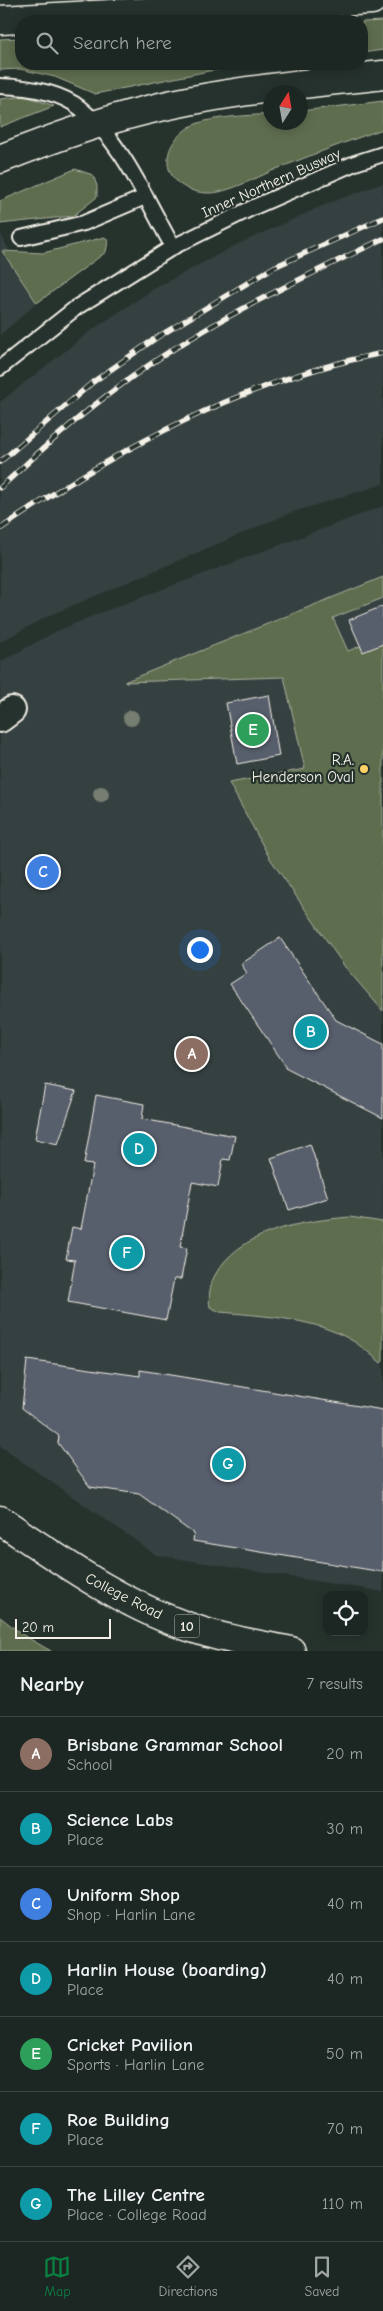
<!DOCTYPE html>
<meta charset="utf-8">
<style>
body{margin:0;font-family:"Comic Neue",sans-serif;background:#29322f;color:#f1f3f6}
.controls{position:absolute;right:15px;bottom:15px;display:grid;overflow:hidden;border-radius:10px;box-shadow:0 2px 12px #0003}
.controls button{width:45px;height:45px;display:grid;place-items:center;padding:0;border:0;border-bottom:1px solid #3a4340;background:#1c2622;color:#f1f3f6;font:25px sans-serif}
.compass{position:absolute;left:263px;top:85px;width:45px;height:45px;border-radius:50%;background:#1c2622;box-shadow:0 2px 12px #0003;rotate:11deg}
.scale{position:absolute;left:15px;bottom:12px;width:96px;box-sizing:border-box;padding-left:5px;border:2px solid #f4f1e8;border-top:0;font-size:14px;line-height:18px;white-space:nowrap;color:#f4f1e8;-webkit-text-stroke:4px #26332d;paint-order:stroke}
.you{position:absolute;left:199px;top:949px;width:18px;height:18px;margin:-12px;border:4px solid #fff;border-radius:50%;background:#1a73e8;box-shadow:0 0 0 8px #1a73e833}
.badge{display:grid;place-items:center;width:32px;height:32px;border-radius:50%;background:#0b8043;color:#fff;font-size:16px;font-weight:700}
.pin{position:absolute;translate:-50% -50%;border:2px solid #fff;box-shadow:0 1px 5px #0006}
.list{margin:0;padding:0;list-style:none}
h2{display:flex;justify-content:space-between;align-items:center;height:65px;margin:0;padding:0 20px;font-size:21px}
h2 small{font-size:16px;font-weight:400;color:#a0a5a5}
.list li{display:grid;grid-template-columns:32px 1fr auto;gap:15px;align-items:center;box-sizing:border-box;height:75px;padding:0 20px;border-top:1px solid #3a4340}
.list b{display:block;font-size:19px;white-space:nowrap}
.list p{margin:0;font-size:16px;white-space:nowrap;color:#a0a5a5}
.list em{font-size:16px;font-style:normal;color:#a0a5a5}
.icon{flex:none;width:28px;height:28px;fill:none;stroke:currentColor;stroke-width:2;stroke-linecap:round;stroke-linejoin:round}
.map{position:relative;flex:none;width:383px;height:1651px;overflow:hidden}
.search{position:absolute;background:#1c2622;box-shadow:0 2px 12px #0003;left:15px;right:15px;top:15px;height:55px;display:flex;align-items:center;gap:12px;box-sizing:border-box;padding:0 18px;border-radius:20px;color:#a0a5a5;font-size:19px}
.sheet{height:590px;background:#1c2622}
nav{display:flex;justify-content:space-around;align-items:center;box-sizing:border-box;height:70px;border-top:1px solid #3a4340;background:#1c2622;font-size:14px;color:#a0a5a5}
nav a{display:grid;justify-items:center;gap:2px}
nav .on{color:#0b8043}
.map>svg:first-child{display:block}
.built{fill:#354040}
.green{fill:#5f6d4f;stroke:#aaaf9c}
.building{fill:#585f6c;stroke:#f4f1e8}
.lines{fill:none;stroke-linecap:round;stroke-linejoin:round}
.service-casing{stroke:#f4f1e8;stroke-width:18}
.minor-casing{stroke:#f4f1e8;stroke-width:30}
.primary-casing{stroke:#f4f1e8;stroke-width:31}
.motorway-casing{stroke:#f4f1e8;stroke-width:31}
.service{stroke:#26332d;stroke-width:14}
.minor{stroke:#26332d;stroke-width:26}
.primary{stroke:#26332d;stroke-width:28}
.motorway{stroke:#26332d;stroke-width:28}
.rail-casing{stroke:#f4f1e8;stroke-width:5.5}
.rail{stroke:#26332d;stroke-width:4;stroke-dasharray:11;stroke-linecap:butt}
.tree{fill:#767e72}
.poi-dot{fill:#ffd166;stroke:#26332d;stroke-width:2}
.labels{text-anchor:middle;stroke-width:4.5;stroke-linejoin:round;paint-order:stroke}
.shield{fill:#26332d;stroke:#b6b8b0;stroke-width:1}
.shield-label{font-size:14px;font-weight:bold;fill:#f4f1e8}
.street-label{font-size:15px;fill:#f4f1e8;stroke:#26332d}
.poi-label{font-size:15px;fill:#f4f1e8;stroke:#26332d;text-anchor:end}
</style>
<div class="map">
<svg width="383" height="1651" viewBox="0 0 383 1651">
<rect width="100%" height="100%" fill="#26332d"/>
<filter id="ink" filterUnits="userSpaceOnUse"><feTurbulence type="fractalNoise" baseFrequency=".02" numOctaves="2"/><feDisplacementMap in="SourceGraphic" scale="10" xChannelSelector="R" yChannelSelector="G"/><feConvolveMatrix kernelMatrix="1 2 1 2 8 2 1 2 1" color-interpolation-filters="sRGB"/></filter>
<g filter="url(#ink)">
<g class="built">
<polygon points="383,183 383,484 290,513 48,616 0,642 0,402 92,330 152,290 236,245 329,203"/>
<polygon points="0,233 37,303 0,335"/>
<polygon points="383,506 383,1592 156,1555 0,1446 0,662 55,632 92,616"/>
</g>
<g class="green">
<polygon points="383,21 383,50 362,53 362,22"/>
<polygon points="21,38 21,64 267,64 209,71 95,94 55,77 20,69 0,70 0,39"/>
<polygon points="26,96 54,106 0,127 0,99"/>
<path d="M383,101V129C348,141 314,154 279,168C261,175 227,194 208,193C166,192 153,152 188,128C206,116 249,116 270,114V122H300L301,111Z"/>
<polygon points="75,169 93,175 97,186 97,197 73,216 0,224 0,201"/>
<polygon points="105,237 108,241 106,252 37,303 2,251 43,253"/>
<polygon points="383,577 383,598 333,618 348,651 383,637 383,1011 345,967 269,857 229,783 305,769 284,677 124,682"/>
<path d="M350,1217L383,1222V1361L381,1363C373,1356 365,1349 356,1343C318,1318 264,1316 220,1312L210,1307C208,1298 210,1285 214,1277C238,1230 303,1221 350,1217Z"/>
<polygon points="0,1617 23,1635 51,1651 0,1651"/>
</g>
<g class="building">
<polygon points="383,606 383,644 363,652 349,620"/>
<polygon points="269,695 279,756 237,764 226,703"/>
<polygon points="280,938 336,1020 383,1044 383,1118 285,1068 285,1065 230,984 247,973 241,964"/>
<polygon points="45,1085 76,1091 58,1144 35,1139"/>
<polygon points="96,1095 144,1104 142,1119 235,1136 230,1160 223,1159 218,1187 192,1182 180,1247 187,1248 181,1279 174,1279 166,1320 68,1302 75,1260 66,1259 72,1227 81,1229 93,1165 84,1164"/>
<polygon points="310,1144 328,1198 289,1210 271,1158"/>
<polygon points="27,1360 140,1376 140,1370 383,1410 383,1572 193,1541 194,1534 139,1494 90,1487 58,1443 59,1436 22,1408"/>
</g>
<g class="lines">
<defs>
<g id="service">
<path d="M0,86C25,87 59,91 80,108C123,142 146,200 173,247"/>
<polyline points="21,238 84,223 145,197"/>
<polyline points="0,368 77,307 173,247 254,207 355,163 383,154"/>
</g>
<polyline id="minor" points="0,719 12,710"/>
<path id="primary" d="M0,1520C63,1562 125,1607 198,1630C228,1640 260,1645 291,1651"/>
<g id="motorway">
<polyline points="0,20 372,0"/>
<path d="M0,159C48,140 97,122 147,110C224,91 304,84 383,75"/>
</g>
</defs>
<use href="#service" class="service-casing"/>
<use href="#minor" class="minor-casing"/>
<use href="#primary" class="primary-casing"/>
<use href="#motorway" class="motorway-casing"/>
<use href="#service" class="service"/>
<use href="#minor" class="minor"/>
<use href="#primary" class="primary"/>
<use href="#motorway" class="motorway"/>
<defs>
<g id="rail">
<polyline points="0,462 93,382 156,338 274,267 383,218"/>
<path d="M0,488C39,452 78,416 121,385C201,325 294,282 383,239"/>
<path d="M0,529C115,450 244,380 383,353"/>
</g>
</defs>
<use href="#rail" class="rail-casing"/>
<use href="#rail" class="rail"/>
</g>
<g class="tree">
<circle cx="131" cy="718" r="8"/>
<circle cx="101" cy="794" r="8"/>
</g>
</g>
<circle class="poi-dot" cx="364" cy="769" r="5"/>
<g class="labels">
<rect class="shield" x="174.5" y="1614.5" width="25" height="23" rx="4"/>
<g class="shield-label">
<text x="187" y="1631">10</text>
</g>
<g class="street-label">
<text transform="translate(271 183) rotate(-24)" y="5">Inner Northern Busway</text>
<text transform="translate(124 1596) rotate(27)" y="5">College Road</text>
</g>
<g class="poi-label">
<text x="354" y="765">R.A.<tspan x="354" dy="17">Henderson Oval</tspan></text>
</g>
</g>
</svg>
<div class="controls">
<button><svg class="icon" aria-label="locate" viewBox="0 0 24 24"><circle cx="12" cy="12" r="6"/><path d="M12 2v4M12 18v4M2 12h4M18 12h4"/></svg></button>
</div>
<svg class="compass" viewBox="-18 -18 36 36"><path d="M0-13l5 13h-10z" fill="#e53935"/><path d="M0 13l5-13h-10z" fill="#a0a5a5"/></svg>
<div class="scale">20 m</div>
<div class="you"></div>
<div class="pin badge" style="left:192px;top:1054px;background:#8d6e63">A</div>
<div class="pin badge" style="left:311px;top:1032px;background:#0f9aa8">B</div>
<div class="pin badge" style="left:43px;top:872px;background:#3f7fe0">C</div>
<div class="pin badge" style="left:139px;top:1149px;background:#0f9aa8">D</div>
<div class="pin badge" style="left:253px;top:730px;background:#2e9e5b">E</div>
<div class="pin badge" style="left:127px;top:1253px;background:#0f9aa8">F</div>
<div class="pin badge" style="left:228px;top:1464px;background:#0f9aa8">G</div>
<div class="search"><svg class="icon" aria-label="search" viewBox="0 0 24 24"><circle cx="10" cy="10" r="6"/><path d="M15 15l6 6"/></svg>Search here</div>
</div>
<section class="sheet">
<h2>Nearby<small>7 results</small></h2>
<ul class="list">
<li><span class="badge" style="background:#8d6e63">A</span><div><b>Brisbane Grammar School</b><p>School</p></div><em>20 m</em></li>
<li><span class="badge" style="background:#0f9aa8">B</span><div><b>Science Labs</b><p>Place</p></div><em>30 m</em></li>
<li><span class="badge" style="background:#3f7fe0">C</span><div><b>Uniform Shop</b><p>Shop · Harlin Lane</p></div><em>40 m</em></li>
<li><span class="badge" style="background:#0f9aa8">D</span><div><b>Harlin House (boarding)</b><p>Place</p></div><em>40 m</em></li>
<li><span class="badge" style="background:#2e9e5b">E</span><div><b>Cricket Pavilion</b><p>Sports · Harlin Lane</p></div><em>50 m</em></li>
<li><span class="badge" style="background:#0f9aa8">F</span><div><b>Roe Building</b><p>Place</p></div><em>70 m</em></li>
<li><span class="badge" style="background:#0f9aa8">G</span><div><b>The Lilley Centre</b><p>Place · College Road</p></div><em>110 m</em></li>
</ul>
</section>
<nav>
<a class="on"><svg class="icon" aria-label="map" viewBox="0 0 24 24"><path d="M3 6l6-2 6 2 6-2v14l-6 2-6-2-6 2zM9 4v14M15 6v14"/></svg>Map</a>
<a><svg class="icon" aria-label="directions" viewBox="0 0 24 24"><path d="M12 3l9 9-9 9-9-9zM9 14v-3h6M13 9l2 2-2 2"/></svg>Directions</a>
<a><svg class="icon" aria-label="saved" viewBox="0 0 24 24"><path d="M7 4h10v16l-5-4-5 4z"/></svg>Saved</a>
</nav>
